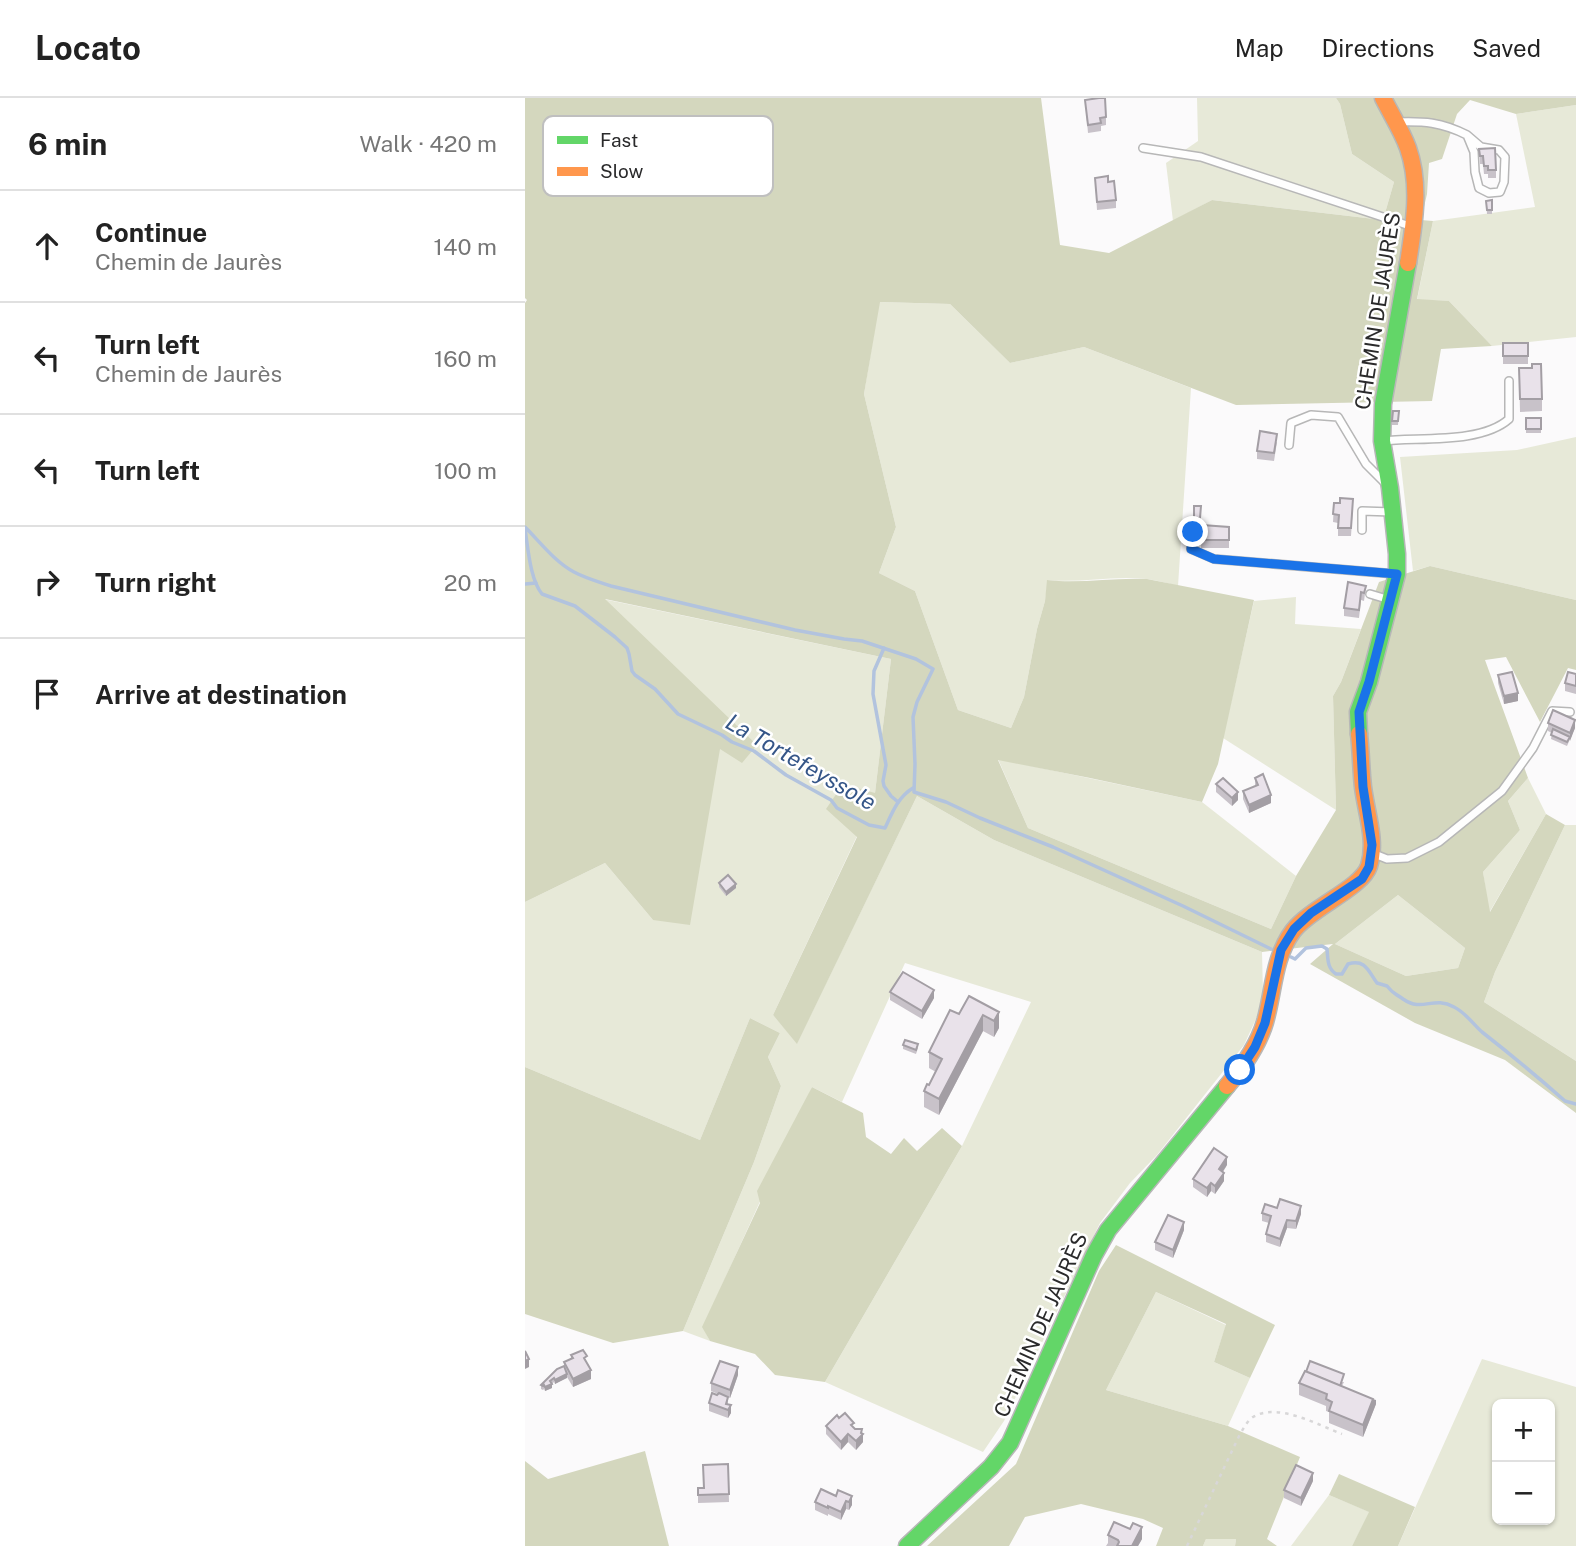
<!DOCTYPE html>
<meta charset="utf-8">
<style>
body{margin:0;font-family:"Public Sans",sans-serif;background:#f6f6f6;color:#222}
.controls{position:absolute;right:21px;bottom:21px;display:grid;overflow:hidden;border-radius:10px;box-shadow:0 2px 5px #0004}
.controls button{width:63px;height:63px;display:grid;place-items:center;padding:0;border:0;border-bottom:2px solid #e0e0e0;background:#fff;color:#222;font:35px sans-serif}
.stop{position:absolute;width:21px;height:21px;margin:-16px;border:5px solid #1a73e8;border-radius:50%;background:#fff}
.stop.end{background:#1a73e8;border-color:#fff;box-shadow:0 2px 7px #0008}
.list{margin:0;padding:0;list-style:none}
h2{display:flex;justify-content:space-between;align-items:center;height:91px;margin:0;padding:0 28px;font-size:30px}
h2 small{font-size:23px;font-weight:400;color:#767676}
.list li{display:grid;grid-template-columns:46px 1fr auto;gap:21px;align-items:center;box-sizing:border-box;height:112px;padding:0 28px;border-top:2px solid #e0e0e0}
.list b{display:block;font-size:26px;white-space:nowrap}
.list p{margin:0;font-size:23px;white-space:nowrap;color:#767676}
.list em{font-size:23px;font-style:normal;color:#767676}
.icon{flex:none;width:38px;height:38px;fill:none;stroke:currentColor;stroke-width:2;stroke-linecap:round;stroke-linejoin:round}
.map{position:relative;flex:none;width:1051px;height:1448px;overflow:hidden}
header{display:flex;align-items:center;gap:42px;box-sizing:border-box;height:98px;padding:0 35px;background:#fff;border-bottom:2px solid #e0e0e0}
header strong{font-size:33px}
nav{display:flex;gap:38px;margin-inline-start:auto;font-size:24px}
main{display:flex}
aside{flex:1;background:#fff}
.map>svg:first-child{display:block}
.green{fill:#e7e9d8;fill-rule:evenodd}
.forest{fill:#d4d7be;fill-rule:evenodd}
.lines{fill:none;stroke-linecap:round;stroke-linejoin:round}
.stream{stroke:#b2c3de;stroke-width:3.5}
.lane-casing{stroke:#b7b7b7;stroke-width:10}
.fast-casing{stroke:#b7b7b7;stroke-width:19}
.slow-casing{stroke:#b7b7b7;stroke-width:19}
.path{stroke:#d8d7d8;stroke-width:2.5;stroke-dasharray:3.5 5;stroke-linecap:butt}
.lane{stroke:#fefefe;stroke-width:7}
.fast{stroke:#63d668;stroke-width:16}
.slow{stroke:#ff974d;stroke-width:16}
.wall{fill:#c8c2c9}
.shaded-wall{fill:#a39ea4}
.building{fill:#e9e2ea;stroke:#a39ea4;stroke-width:2}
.route{stroke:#1a73e8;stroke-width:9}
.labels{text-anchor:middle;stroke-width:5;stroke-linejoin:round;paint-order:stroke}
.street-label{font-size:21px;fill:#2a2a2b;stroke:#fff}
.water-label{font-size:23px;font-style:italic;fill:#355688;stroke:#fff}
.key{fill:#fff;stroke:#bfbfbf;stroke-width:2}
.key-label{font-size:19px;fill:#2a2a2b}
</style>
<header>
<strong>Locato</strong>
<nav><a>Map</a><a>Directions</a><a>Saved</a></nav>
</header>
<main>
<aside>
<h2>6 min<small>Walk · 420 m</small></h2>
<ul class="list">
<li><svg class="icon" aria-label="ahead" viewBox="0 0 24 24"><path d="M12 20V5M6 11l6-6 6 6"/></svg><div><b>Continue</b><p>Chemin de Jaurès</p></div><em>140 m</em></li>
<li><svg class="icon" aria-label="left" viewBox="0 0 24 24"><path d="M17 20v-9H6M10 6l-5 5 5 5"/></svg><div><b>Turn left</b><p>Chemin de Jaurès</p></div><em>160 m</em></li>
<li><svg class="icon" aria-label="left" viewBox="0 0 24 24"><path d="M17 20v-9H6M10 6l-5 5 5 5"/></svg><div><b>Turn left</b></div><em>100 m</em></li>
<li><svg class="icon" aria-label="right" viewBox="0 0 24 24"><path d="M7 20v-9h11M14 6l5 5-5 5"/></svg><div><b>Turn right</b></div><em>20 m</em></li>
<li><svg class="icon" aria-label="arrive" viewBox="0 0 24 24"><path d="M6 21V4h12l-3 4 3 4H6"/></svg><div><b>Arrive at destination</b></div></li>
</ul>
</aside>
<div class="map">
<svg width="1051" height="1448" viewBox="0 0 1051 1448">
<rect width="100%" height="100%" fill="#fbfafb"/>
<g class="green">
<polygon points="672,0 811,0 815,6 827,56 869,84 858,122 687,102 648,123 641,65 673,43"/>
<polygon points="1051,7 1051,239 967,248 924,203 892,202 908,123 1010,109 991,16"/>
<path d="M354,204L425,206L485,265L559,249L666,290L653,488C638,484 623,480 608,480C579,479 551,485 523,482L520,503L512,531L499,599L486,630L433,612L390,493L354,475L371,429L339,296Z"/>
<polygon points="1051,339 1051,502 905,468 888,473 875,359 992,352"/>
<polygon points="771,499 770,526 836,531 816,584 808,598 811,712 698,640 729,503"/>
<polygon points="78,501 366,561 350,695 302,711 332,738 248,917 272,945 392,698 469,742 737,854 738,895 736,910 719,947 632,1057 605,1085 575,1125 479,1323 458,1354 300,1284 437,1048 506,904 380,865 317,1004 287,989 178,1229 185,1243 158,1233 229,1064 256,988 243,959 255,935 225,920 175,1042 0,969 0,804 80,765 128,822"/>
<polygon points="473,661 677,704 771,778 746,831 503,730"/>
<polygon points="1003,680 1021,716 964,815 958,774 995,732 983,703"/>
<polygon points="1040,727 1051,727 1051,963 959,904 970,874"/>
<polygon points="873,797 940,850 933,870 881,878 810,846"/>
<polygon points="631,1194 701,1227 689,1264 725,1280 703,1328 581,1292"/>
<path d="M957,1261L1051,1289V1448H873ZM972,1306H1025V1422H972Z"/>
<polygon points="804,1397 845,1414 827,1448 766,1448"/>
<polygon points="681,1441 711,1441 710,1448 678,1448"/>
</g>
<g class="forest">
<path d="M0,0H516L535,147L584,155L687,102L858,122L869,84L827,56L815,6L811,0H1051V7L991,16L945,2L932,16L917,61L904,65L902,96L896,122L908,123L892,201L924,203L967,248L916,251L907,303L711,307L559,249L485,265L425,206L355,204L339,296L371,429L354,475L390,493L433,612L486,630L499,599L512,531L520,503L522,482C556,486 589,479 622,481L729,502L693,666L677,704L565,680L473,662L503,730L746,831L771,778L811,712L808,598L816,584L854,484L905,468L1051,502V572L1043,570L1015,624L981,559L960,562L1003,680L983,703L995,732L958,774L965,814L1021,716L1040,727L970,874L959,904L1051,963V1015L980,962L890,925L785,866L808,846L737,854L469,742L392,698L272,946L248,917L332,739L301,711L318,686L350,695L366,561L80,501L232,647L217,665L195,651L165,827L128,822L80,765L0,804V205L2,202L0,200ZM873,797L940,850L933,870L881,878L810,846Z"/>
<polygon points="225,920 255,935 243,959 256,988 229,1064 158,1233 88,1245 0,1216 0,969 175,1042"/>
<polygon points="287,989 338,1015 341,1039 366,1056 379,1040 392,1053 417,1030 437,1048 300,1284 250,1277 230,1256 185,1243 177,1229 235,1105 232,1093"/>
<polygon points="591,1147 750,1227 725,1280 689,1264 701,1226 631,1194 581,1292 703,1328 775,1359 742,1441 752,1448 710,1448 711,1441 681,1441 678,1448 631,1448 638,1430 618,1421 556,1406 500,1419 484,1448 402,1448 491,1366 574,1173"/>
<polygon points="120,1353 144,1448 0,1448 0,1363 23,1381"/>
<polygon points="814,1376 890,1409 873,1448 827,1448 844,1414 804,1397"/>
</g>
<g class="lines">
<g class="stream">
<path d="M0,429C15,444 30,464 49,474C60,480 74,484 86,488L270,532L319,541L337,543L391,561L408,571L392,604L388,619L390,666L389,694L421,704L455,720L528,749L658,808L746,851"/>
<path d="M0,431C3,450 5,481 17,496L50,508L90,539L102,550L104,556L107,573L110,577L130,591L153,616L197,637L207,644L229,653L261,677L306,702L312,710L344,727L360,730C367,715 373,699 388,690"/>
<polyline points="0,486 11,485"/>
<polyline points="359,550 349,573 348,596 361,667 358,683 359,688 366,698 373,704"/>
<path d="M766,859L770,861L781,850L797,848L802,851C803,861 802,870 811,876H817L823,866C841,861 843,873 852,885L862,888C869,897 870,895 878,901C898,915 908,897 929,909C940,914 948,926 957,934C985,956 1013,979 1040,1003L1051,1006"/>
</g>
<defs>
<g id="lane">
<path d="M871,24C899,23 916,24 942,37L949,54L950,74L954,90L964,95L975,94L979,84L980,59L974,52L956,49L942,37"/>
<polyline points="618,50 676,59 888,129"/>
<path d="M858,343C894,339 956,346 984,321V283"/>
<polyline points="764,347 766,325 786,317 813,319 841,366 859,384"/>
<polyline points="837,432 837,413 867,414"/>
<polyline points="668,434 666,451 689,461 871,476"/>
<polyline points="845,496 865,502"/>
<polyline points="847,755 862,761 882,760 914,744 977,693 1008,650 1027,613 1045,614"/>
</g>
<g id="fast">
<polyline points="834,636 833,614 844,584 872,476 872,456 865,390 857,343 858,306 883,165"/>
<polyline points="382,1448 466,1369 485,1345 569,1157 583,1132 702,988"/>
</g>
<g id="slow">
<path d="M858,0C866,16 877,33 883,50C896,87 889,127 883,165"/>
<path d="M702,988C718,969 733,948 740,924C749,893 748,860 768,833C785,810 837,790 844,768C852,743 841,714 838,689C836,671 836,653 834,636"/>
</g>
</defs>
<use href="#lane" class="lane-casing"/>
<use href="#fast" class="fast-casing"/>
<use href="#slow" class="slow-casing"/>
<path class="path" d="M662,1448L715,1336C719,1330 722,1323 728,1319C753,1304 793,1327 817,1336"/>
<use href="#lane" class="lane"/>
<use href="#fast" class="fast"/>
<use href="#slow" class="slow"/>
</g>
<g class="wall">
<polygon points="560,2 581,19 581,27 576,28 576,33 563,35"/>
<polygon points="954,51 971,72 971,80 963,80 963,76 959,76 958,66 955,66"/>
<polygon points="570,80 583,84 591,102 591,110 572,112"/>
<polygon points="967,102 967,116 962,116 961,103"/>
<rect x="978" y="245" width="25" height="21"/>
<polygon points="994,270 1017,301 1017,313 995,314"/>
<polygon points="874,313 873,327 867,327 867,323"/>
<polygon points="1001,320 1016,331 1016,335 1001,335"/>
<polygon points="752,344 749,363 732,361 732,353"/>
<polygon points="809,405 828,409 826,438 813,438 813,425 808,424"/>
<polygon points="676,408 675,424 669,424 669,420"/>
<polygon points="677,427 704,429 704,450 676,450"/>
<polygon points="841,488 839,503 836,502 834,520 819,518 819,510"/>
<polygon points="1051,576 1051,596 1040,593 1040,585"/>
<polygon points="973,577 993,603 979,606 973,585"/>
<polygon points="1023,625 1050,630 1042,648 1026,641 1027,635 1023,633"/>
<polygon points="730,680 746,705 724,715 718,701 718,693 730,688"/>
<polygon points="691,686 713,702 707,708 691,694"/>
<polygon points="194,785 211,790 201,798 194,789"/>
<polygon points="365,894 409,900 397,921 365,902"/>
<polygon points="474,914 474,930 469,939 458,933 414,1017 399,1009 399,993 404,987 411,974 404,970 404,954 434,916"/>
<polygon points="378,947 393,950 391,956 378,951"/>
<polygon points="702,1067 698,1074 699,1083 690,1096 686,1093 682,1099 668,1089 668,1081"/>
<polygon points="737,1115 776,1116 771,1131 762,1130 755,1149 741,1144 741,1136 744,1125 737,1123"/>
<polygon points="659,1132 648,1160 630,1152 630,1144"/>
<polygon points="46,1257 62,1265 66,1281 48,1289 42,1279 30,1286 29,1284 27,1286 27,1290 20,1293 19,1291 18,1292 16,1291 16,1287 39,1268 39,1264 46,1261"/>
<polygon points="213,1277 205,1300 203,1299 203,1306 206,1315 203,1320 184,1313 184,1305 193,1296 186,1293 186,1285"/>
<polygon points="819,1284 817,1288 851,1306 838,1339 804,1325 804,1314 801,1313 801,1308 774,1297 774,1285"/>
<polygon points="314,1320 336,1335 338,1344 331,1352 323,1344 316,1352 301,1336 301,1328"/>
<polygon points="203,1366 204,1404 173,1405 173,1390 179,1390"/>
<polygon points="788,1383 776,1408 759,1400 759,1392"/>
<polygon points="313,1392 327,1407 324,1412 321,1411 316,1422 303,1416 303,1418 290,1412 290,1404 311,1398"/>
<polygon points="583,1437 617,1441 613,1448 581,1448 583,1445"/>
</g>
<g class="shaded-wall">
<polygon points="993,595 993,603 979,606 979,598"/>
<polygon points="1050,622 1050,630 1045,643 1045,635"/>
<polygon points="713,694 713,702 707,708 707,700"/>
<polygon points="746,697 746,705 724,715 724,707"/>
<polygon points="211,786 211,790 201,798 201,794"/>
<polygon points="409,892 409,900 397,921 397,913"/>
<polygon points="474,914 474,930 469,939 469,923"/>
<polygon points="458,917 458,933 414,1017 414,1001"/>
<polygon points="702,1059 702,1067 694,1079 694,1071"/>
<polygon points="699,1075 699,1083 690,1096 690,1088"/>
<polygon points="686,1085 686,1093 682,1099 682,1090"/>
<polygon points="776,1108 776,1116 771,1131 771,1123"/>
<polygon points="762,1122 762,1130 755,1149 755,1141"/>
<polygon points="659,1124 659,1132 648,1160 648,1152"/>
<polygon points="4,1261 4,1269 0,1271 0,1263"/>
<polygon points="213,1269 213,1277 205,1300 205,1292"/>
<polygon points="66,1272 66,1281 48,1289 48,1281"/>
<polygon points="42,1276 42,1280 30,1286 30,1282"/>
<polygon points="27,1286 27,1290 20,1293 20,1289"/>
<polygon points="848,1301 851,1302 851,1306 838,1339 838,1327"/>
<polygon points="206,1307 206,1315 203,1320 203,1312"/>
<polygon points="323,1336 323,1344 316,1352 316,1344"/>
<polygon points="338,1336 338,1344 331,1352 331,1343"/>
<polygon points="788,1375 788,1383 776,1408 776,1400"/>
<polygon points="327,1398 327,1407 324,1412 324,1404"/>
<polygon points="321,1403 321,1411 316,1422 316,1414"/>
<polygon points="617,1429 617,1441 613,1448 607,1448"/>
</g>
<g class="building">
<polygon points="574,0 580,0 581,19 575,20 576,25 563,27 560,2"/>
<polygon points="970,50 971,72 963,72 963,68 959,68 958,58 955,58 954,51"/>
<polygon points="583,78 583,84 589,83 591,102 572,104 570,80"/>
<polygon points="967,102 967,112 962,112 961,103"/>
<rect x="978" y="245" width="25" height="13"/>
<polygon points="1007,266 1016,266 1017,301 995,301 994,270 1007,270"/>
<polygon points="868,313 874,313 873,323 867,323"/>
<rect x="1001" y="320" width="15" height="11"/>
<polygon points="735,333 752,336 749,355 732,353"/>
<polygon points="815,400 828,401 826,430 813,430 814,417 808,416 809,405 815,405"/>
<polygon points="669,408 676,408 675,420 669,420"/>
<polygon points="677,427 704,429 704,442 676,442"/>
<polygon points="823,484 841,488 839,495 836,494 834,512 819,510"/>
<polygon points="987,574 993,595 979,598 973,577"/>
<polygon points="1043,574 1051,576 1051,588 1040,585"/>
<polygon points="1028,612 1050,622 1045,635 1023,625"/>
<polygon points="1028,631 1045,639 1042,644 1026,637"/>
<polygon points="738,676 746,697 724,707 718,693 733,687 730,680"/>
<polygon points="698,680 713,694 707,700 691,686"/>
<polygon points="203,777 211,786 201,794 194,785"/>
<polygon points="378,874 409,892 397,913 365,894"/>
<polygon points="444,898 474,914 469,923 458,917 414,1001 399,993 402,986 404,987 417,961 404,954 425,912 434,916"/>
<polygon points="380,942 393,946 391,952 378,947"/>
<polygon points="689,1050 702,1059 694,1071 699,1075 690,1088 686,1085 682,1090 668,1081"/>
<polygon points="755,1101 776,1108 771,1123 762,1122 755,1141 741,1136 746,1118 737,1115 740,1106 752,1110"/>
<polygon points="643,1117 659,1124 648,1152 630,1144"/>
<polygon points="58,1252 62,1258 59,1260 66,1272 48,1281 39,1264 48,1260 46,1257"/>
<polygon points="0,1253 4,1261 0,1263"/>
<polygon points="195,1263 213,1269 205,1292 186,1285"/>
<polygon points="785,1263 819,1276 815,1288 781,1274"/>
<polygon points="39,1268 42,1276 30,1282 29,1280 25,1283 27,1286 20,1289 19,1287 18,1288 16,1287 32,1271"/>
<polygon points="780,1273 848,1301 838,1327 804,1313 807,1304 801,1301 802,1296 774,1285"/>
<polygon points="187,1295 192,1297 194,1295 203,1299 201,1306 206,1307 203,1312 184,1305"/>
<polygon points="320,1315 329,1325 326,1327 330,1331 337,1331 336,1335 338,1336 331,1343 323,1336 316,1344 301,1328 312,1317 314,1320"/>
<polygon points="203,1366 204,1396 173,1397 173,1390 179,1390 178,1367"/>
<polygon points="771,1367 788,1375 776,1400 759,1392"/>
<polygon points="296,1391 311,1398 313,1392 327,1398 324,1404 321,1403 316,1414 303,1408 303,1410 290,1404"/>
<polygon points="589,1424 605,1431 608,1425 617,1429 607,1448 592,1448 594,1444 593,1442 583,1437"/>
</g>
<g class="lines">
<polyline class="route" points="668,434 666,451 689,461 872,476 844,584 834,614 838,689 847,747 844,769 837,781 786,815 769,831 756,852 740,925 730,949 715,972"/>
</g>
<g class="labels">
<g class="street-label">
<text transform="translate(853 213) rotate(-81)" y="7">CHEMIN DE JAURÈS</text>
<text transform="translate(516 1227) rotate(-66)" y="7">CHEMIN DE JAURÈS</text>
</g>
<g class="water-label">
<text transform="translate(276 664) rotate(30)" y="8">La Tortefeyssole</text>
</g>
</g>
<rect x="18" y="18" width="230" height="80" rx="10" class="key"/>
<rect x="32" y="38" width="31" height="8" fill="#63d668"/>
<rect x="32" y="69" width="31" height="9" fill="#ff974d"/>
<g class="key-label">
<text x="75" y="49">Fast</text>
<text x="75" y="80">Slow</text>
</g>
</svg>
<div class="controls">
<button>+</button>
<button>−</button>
</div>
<div class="stop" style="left:715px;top:972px"></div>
<div class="stop end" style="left:668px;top:434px"></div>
</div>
</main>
